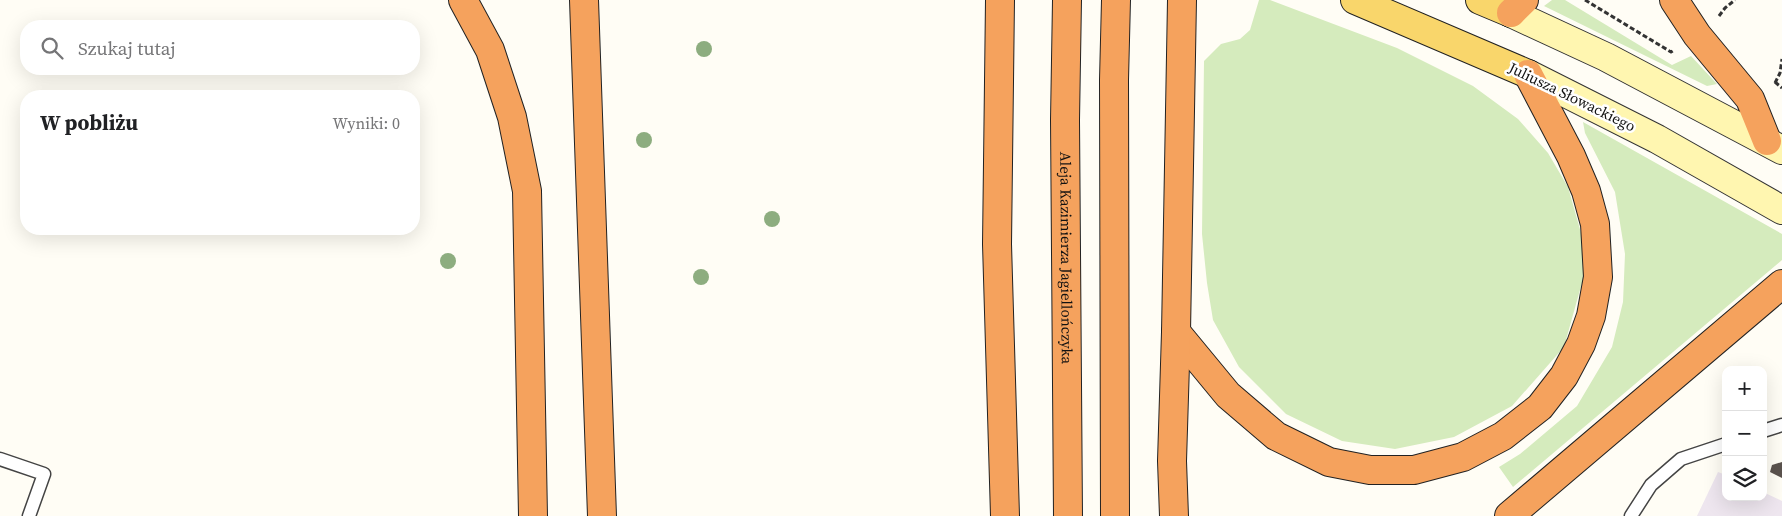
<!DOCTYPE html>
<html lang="pl">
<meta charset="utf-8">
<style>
body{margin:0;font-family:"Source Serif 4",serif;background:#f2f2f2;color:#202124}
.controls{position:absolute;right:15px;bottom:15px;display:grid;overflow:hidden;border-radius:10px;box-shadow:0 5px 20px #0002}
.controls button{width:45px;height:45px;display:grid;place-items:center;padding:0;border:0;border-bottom:1px solid #e0e0e0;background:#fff;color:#202124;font:25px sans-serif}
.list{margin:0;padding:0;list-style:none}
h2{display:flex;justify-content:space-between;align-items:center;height:65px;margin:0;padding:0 20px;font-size:21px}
h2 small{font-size:16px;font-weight:400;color:#757577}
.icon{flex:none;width:28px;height:28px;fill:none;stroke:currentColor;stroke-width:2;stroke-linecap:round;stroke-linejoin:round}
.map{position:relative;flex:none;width:1782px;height:516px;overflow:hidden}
.search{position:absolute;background:#fff;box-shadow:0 5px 20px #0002;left:20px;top:20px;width:400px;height:55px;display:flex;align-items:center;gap:12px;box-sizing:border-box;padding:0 18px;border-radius:20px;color:#757577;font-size:19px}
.panel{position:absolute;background:#fff;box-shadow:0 5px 20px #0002;left:20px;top:90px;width:400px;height:145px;border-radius:20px}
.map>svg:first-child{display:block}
.industrial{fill:#eee6ef}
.grass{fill:#d5ebbd}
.building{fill:#5a524d}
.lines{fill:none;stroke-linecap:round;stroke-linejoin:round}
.lane-casing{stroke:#444;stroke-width:15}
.secondary-casing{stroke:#333;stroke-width:30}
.primary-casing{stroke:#222;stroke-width:30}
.highway-casing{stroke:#222;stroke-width:30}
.path{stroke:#333;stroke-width:3;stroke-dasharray:5 2.5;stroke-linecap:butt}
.lane{stroke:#fff;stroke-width:12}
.secondary{stroke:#fff6b0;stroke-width:28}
.primary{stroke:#f9d66b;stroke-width:28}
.highway{stroke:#f5a25d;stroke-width:28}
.tree{fill:#8dad7f}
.labels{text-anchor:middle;stroke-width:5;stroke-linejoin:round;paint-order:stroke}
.street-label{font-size:15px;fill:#111;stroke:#fff}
</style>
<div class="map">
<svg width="1782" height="516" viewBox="0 0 1782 516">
<rect width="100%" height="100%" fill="#fffdf5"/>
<polygon class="industrial" points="1718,472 1726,475 1726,497 1763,497 1763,492 1782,501 1782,516 1697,516"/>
<g class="grass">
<polygon points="1259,0 1270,0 1397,48 1473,86 1518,119 1548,153 1568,187 1583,240 1585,272 1564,347 1512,406 1454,437 1395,449 1342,441 1286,414 1239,367 1213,320 1207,283 1202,234 1204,61 1221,44 1240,39 1250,30"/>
<polygon points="1552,0 1565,0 1672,65 1691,56 1717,84 1707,86 1544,6"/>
<polygon points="1583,122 1782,234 1782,260 1513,487 1499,467 1520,454 1577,406 1612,347 1623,302 1625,254 1615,192 1585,133"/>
</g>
<polygon class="building" points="1782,462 1782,478 1770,472 1772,465"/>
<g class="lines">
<defs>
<g id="lane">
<polyline points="1763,431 1782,425"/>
<polyline points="0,459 44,474 29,516"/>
<polyline points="1631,516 1651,485 1681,459 1726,444"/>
</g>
<g id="secondary">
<polyline points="1511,13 1606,57 1782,150"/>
<polyline points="1528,74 1657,139 1782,210"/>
</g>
<g id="primary">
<polyline points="1355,0 1528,74"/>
<polyline points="1480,0 1511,13"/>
</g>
<g id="highway">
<polyline points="463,0 490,50 512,117 527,191 533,516"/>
<polyline points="584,0 602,516"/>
<polyline points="1000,0 997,244 1005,516"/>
<path id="s1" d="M1067,0L1065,120L1068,516"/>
<polyline points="1674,0 1697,35 1750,99 1767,141"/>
<polyline points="1511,13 1524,0"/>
<polyline points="1176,332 1228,395 1276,436 1329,462 1370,470 1414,470 1463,457 1503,436 1540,407 1564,376 1581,344 1591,316 1598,277 1595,224 1586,191 1571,156 1528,74"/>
<polyline points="1115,516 1114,80 1116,0"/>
<polyline points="1174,516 1172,461 1176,332 1182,0"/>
<polyline points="1509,516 1782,284"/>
</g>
</defs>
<use href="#lane" class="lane-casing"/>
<use href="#secondary" class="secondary-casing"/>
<use href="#primary" class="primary-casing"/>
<use href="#highway" class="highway-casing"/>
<g class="path">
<polyline points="1585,0 1671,52 1674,50"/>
<polyline points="1719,16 1725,8 1735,0"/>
<polyline points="1775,82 1782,88"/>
<polyline points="1775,83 1780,73 1782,59"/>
</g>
<use href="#lane" class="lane"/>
<use href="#secondary" class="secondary"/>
<use href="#primary" class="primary"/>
<use href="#highway" class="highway"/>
</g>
<g class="tree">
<circle cx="704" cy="49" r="8"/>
<circle cx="644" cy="140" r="8"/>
<circle cx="772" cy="219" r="8"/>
<circle cx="448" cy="261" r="8"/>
<circle cx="701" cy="277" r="8"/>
</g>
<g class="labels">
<g class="street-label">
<text transform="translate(1572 97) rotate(26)" y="5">Juliusza Słowackiego</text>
<text dy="5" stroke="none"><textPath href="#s1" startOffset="258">Aleja Kazimierza Jagiellończyka</textPath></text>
</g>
</g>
</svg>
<div class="controls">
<button>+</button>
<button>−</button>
<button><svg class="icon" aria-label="layers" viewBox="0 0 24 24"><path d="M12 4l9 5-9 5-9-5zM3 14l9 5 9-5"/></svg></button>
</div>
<div class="search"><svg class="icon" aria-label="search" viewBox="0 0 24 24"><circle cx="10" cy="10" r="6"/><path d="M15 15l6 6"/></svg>Szukaj tutaj</div>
<section class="panel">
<h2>W pobliżu<small>Wyniki: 0</small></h2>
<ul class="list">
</ul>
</section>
</div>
